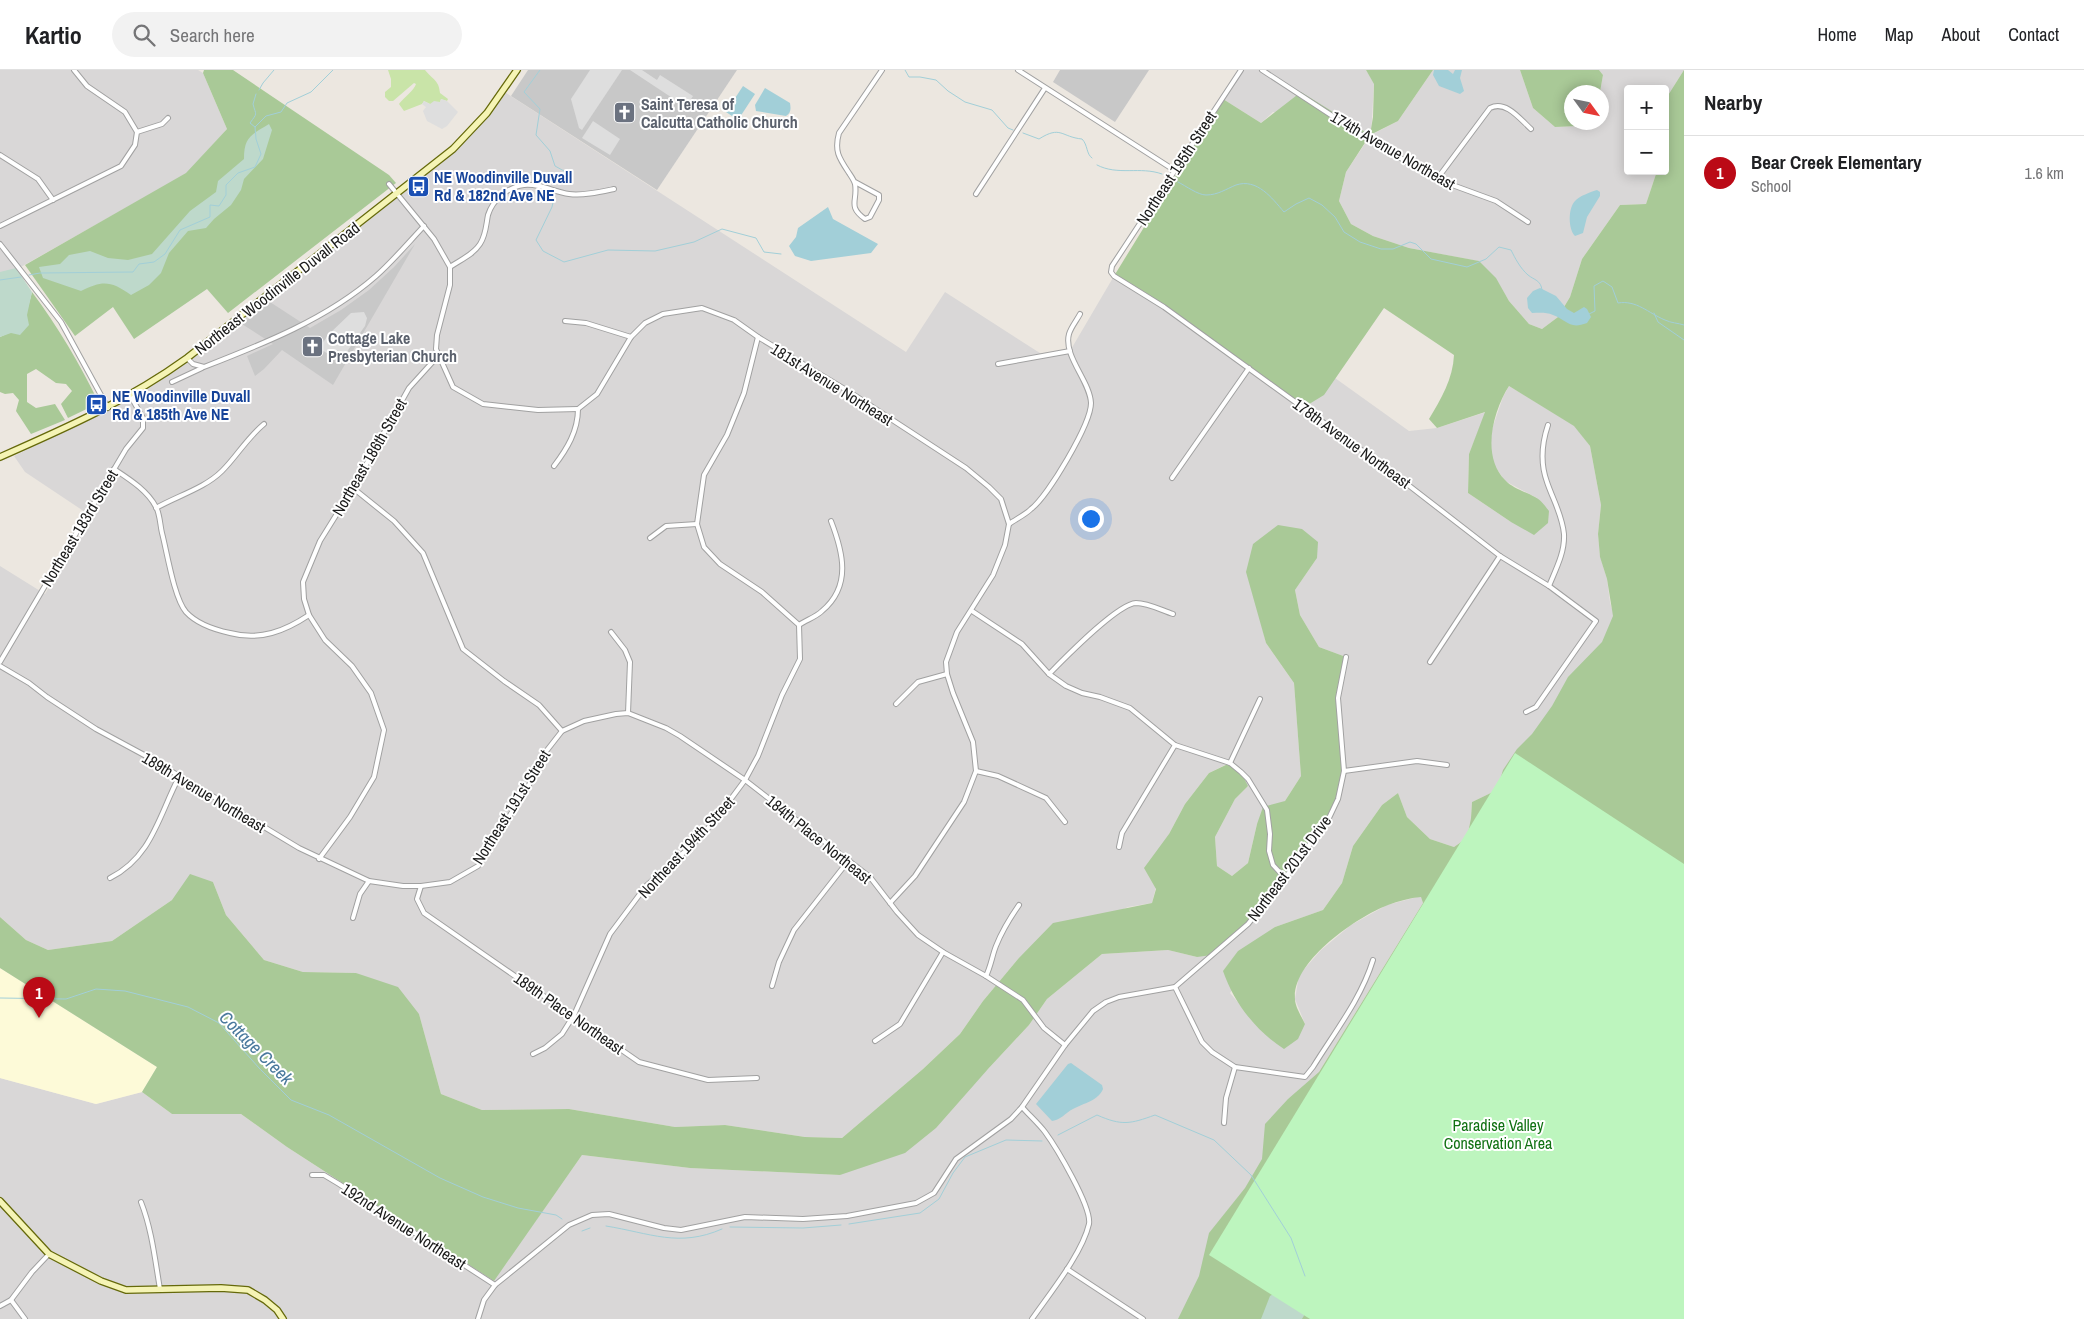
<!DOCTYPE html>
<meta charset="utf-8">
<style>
body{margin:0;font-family:"Archivo Narrow",sans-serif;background:#f2f2f2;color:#202124}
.controls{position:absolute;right:15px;top:15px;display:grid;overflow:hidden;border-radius:5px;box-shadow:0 2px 12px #0003}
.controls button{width:45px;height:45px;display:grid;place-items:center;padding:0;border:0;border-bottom:1px solid #e0e0e0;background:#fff;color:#202124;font:25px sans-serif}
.compass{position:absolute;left:1564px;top:15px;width:45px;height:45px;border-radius:50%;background:#fff;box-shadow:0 2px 12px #0003;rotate:123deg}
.you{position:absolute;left:1090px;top:448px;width:18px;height:18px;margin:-12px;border:4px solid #fff;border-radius:50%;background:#1a73e8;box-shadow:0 0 0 8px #1a73e833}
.badge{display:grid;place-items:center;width:32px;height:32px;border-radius:50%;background:#bb0a16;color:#fff;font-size:16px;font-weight:700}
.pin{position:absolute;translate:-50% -41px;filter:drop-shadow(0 1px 2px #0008)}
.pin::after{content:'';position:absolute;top:26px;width:18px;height:15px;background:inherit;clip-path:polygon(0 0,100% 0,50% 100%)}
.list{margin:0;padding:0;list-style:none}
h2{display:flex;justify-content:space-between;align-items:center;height:65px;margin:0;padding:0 20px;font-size:21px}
h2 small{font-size:16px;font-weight:400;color:#757577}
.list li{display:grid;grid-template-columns:32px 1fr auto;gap:15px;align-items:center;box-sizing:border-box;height:75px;padding:0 20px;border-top:1px solid #e0e0e0}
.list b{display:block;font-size:19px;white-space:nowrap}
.list p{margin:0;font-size:16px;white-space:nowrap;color:#757577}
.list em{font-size:16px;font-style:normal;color:#757577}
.icon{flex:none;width:28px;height:28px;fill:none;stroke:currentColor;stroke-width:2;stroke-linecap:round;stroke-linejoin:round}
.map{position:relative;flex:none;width:1684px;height:1249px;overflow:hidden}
header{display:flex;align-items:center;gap:30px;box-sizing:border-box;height:70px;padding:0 25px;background:#fff;border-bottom:1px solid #e0e0e0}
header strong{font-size:24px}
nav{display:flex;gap:28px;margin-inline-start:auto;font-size:18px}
.search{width:350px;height:45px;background:#f2f2f2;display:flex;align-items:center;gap:12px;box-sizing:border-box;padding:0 18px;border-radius:28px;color:#757577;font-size:19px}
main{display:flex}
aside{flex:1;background:#fff}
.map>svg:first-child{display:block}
.residential{fill:#d9d7d7}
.education{fill:#fdfad8}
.religious{fill:#c8c8c8}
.grass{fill:#c9e4a8}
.forest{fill:#a9c997}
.wetland{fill:#bed9cb}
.park{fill:#bdf5be}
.parking{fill:#dedede}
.water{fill:#a2cfd8}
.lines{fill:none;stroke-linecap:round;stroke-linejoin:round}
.stream{stroke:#a2cfd8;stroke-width:1}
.street-casing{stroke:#a1a1a1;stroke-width:6}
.secondary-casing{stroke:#65690a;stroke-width:8}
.street{stroke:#fff;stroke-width:4}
.secondary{stroke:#f5f4b5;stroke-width:5.5}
.labels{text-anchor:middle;stroke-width:4;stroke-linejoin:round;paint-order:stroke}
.worship-label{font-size:16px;font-weight:bold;fill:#5b616d;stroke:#fff;text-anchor:start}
.street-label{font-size:16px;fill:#1a1a1a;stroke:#fff}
.transit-label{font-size:16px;font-weight:bold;fill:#164399;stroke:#fff;text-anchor:start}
.park-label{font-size:16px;fill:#107112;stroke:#fff}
.water-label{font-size:18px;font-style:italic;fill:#4a799d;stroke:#fff}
</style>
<header>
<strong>Kartio</strong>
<div class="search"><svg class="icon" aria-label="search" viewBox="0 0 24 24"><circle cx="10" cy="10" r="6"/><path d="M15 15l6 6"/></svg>Search here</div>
<nav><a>Home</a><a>Map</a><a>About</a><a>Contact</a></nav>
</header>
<main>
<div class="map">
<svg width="1684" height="1249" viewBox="0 0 1684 1249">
<rect width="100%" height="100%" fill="#ece7e0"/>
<g class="residential">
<polygon points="0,0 198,0 203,3 227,59 186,104 19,198 0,205"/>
<polygon points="1241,0 1366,0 1374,13 1371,65 1398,51 1433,0 1520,0 1533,38 1555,57 1579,56 1582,53 1602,52 1600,22 1603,5 1599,0 1684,0 1665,30 1665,19 1628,19 1628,101 1657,101 1646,134 1620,135 1582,189 1570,227 1558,247 1542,259 1529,254 1509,231 1496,209 1478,191 1409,178 1373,166 1351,154 1339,131 1346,102 1370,66 1273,42 1261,53 1223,29"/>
<polygon points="503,21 906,282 945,222 1043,285 1070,281 1114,206 1335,308 1409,361 1437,358 1486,342 1469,384 1468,423 1511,452 1537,428 1505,411 1492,392 1490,365 1503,327 1509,316 1575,356 1590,376 1601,435 1598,464 1600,486 1607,509 1610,532 1684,794 1497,720 1472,732 1471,748 1467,768 1454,777 1430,769 1407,747 1398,723 1382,735 1353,776 1342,813 1323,840 1275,857 1230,923 1248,944 1305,954 1295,929 1299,905 1321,880 1351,855 1387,835 1421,826 1423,833 1319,1002 1310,1249 0,1249 0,1008 96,1034 142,1022 172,1044 241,1044 287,1077 493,1211 582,1085 690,1098 840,1105 988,999 1029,955 1047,929 1102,884 1168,880 1197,887 1248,854 1338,628 1346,587 1319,577 1300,545 1295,520 1317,488 1258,540 1266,573 1294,613 1301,706 1285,731 1257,754 1248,793 1232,806 1217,796 1215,767 1235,729 1248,716 1229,693 1209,703 1185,734 1169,764 1152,833 1128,837 1018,889 983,931 960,964 923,999 842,1068 805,1067 725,1055 675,1057 569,1039 482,1040 441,1024 419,944 356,903 303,902 264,890 226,845 213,812 172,830 112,871 48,880 26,870 0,847 0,496 45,524 91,446 25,402 14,386 68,360 158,309 453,79"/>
</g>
<polygon class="education" points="0,898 157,997 142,1022 96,1034 0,1008"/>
<g class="religious">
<polygon points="528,0 737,0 657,120 511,26"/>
<polygon points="1060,0 1149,0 1115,52 1053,12"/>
<polygon points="415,174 333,315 282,280 264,299 255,306 247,286 273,274 242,254 270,232 310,258 341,240 369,220 394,197"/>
</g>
<path class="grass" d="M388,0H425C433,10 439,10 440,23L448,29L447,31L441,29L440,33L430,34L424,31L422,34L404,41L399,34C404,27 414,21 416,14L414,13L393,31H389L385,27V22L391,17V9Z"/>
<g class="forest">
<polygon points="204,0 233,0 389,105 396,113 228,243 207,219 134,269 113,237 75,266 25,195 186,103 227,59 203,3"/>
<path d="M1366,0H1433L1398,51L1370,65L1346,102L1339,131L1351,154L1373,166L1409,178L1479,191L1496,208L1509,231L1529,254L1542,259L1558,247L1570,227L1582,189L1620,135L1646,134L1657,101H1665V30L1684,0V1249H1178L1199,1206L1209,1163L1245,1118L1262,1089L1265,1054L1288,1029L1319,1002L1423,833L1421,827C1410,828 1398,831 1388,835C1357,847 1292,891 1295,929C1295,937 1302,947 1305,954L1298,969L1284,979C1256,961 1234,933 1223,901L1238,881L1275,857L1323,840L1342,813L1353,776L1382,735L1398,723L1407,747L1430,769L1454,777L1467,768L1471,748L1472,732L1497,720L1503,700L1517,679L1532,664L1552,636L1568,607L1602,572L1613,546L1607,509L1600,487L1598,464L1601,435L1590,376L1574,356L1509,316C1493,341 1481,386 1505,410C1512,418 1526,422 1535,427C1541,430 1545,436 1549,441L1548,453L1534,465L1511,452L1468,423L1469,384L1485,342L1437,358L1429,349C1441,329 1453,309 1454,285L1384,238L1324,325L1301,339C1243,290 1179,246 1114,206L1223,29L1261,53L1301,22L1370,65L1373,47L1374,14Z"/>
<polygon points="1520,0 1599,0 1603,5 1600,22 1572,22 1572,52 1582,53 1579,56 1555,57 1533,38"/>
<path d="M32,222C59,258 79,293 99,333L68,348L61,334L72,321L66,314L56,313L36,299L27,304V332L36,338L55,334L65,350L31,364L16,341L19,330L13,323L5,324L0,322V267C25,257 26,245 32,222Z"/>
<polygon points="1278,455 1302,459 1318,472 1317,488 1295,520 1300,545 1319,577 1346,587 1338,628 1344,701 1338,729 1329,748 1305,782 1248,854 1212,885 1197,887 1168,880 1102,884 1047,929 1029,955 988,999 936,1058 905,1083 840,1105 690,1098 582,1085 494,1211 287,1077 241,1044 172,1044 142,1022 157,997 0,898 0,847 26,870 48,880 112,871 172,830 190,804 213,812 226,845 264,890 303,902 356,903 398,917 419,944 441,1024 482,1040 569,1039 675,1057 725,1055 805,1067 842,1068 923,999 960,964 983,931 1018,889 1053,853 1152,833 1156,819 1144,798 1169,764 1185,734 1209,703 1230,693 1241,702 1248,716 1235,729 1215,767 1217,796 1232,806 1248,793 1257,754 1263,737 1285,731 1301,706 1294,613 1266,573 1246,502 1253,474"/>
</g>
<g class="wetland">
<path d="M269,54L272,60L263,89L244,109L241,120L231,135L214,149L206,158L188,161L169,183L161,203L149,215L131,225C111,211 103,210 81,221L43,208L39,197L60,194L69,185L90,181L108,188L128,190L152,184L190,141L216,122L218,111L244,89C244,67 251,65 269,54Z"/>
<polygon points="16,198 32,222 27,245 29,255 20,265 11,263 0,267 0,202"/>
<polygon points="1305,1206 1315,1227 1302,1249 1261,1249 1270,1226"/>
</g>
<polygon class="park" points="1515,683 1684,794 1684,1249 1310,1249 1209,1185"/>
<g class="parking">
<polygon points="590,0 622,0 582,60 579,58 571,29"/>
<polygon points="630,0 642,0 657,10 660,5 693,26 686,37"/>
<polygon points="441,29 447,31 458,42 447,56 442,59 427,51 423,41 426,37 422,34 424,31 430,34 434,31 440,32"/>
<polygon points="593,51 620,69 610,85 582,68"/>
<polygon points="364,242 367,248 365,256 346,283 336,280 331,286 319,278 329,264 351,243"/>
</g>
<g class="water">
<polygon points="1434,0 1448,0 1453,4 1455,0 1462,0 1460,8 1464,21 1460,24 1439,16 1433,5"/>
<polygon points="743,16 755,24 738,50 726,42"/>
<path d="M765,18L790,33C791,39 791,43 786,46L756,41L755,35Z"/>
<path d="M1597,120L1600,122V126L1587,147L1583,163L1575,166C1568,159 1568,138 1575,131C1579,126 1591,122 1597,120Z"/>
<polygon points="828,137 833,149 878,174 871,183 811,191 795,186 789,176 796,167 798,158"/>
<path d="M1540,218L1556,226L1567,239L1574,243L1584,237L1587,239L1591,247L1587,253C1569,260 1567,250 1553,245C1546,242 1539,243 1532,243L1528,238L1527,228L1533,221Z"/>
<path d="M1071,993L1102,1015L1103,1019C1098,1031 1084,1033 1073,1039C1065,1043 1061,1050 1052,1051L1036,1034L1068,994Z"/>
</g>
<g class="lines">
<g class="stream">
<polyline points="540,0 524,22 540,39 536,65 550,81 555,96 564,101 567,109"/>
<polyline points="905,0 909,7 920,7 936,10 948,21 965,32 992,40 1008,58 1013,60"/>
<polyline points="259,20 263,13 274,0"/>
<path d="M255,57L250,53C258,42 256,46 253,34L256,24"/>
<path d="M1023,63L1039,69C1061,55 1061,67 1082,69C1088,75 1086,84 1092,88"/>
<path d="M1097,95C1118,106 1140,96 1162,104"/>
<path d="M1178,112C1186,116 1198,125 1206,125C1218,125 1226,119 1236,115C1257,108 1272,128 1284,142L1296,134L1309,128L1322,135L1335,147L1344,162L1360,172L1381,179H1393L1410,172L1416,174L1431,189L1467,197L1486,189L1499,177L1511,180C1515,188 1520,198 1528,205C1534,210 1541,210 1542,220"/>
<polyline points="554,128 552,137 536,170 543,181 564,192 608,180 655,181 694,172 722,159 756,168 764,182 781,184"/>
<polyline points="29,205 40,203 133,202 139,194 154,192 165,184 180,160 210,147 210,135 219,136 226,125 226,115 238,103 255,97 261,84 256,69 255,57 266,46 281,42 287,33 311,22 333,0"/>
<polyline points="0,210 21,207"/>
<polyline points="1654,243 1658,252 1684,270"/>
<path d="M1589,244L1595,241L1594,216L1603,211L1612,217L1618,233C1637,230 1648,243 1665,250C1671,253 1678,253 1684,255"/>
<polyline points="0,928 66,929 96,919 125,921 188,937 219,953 259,998 291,1030 329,1045 440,1108 483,1127 518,1138 556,1145 562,1149"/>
<path d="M1058,1065L1097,1045C1122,1056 1130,1054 1155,1045L1214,1070L1251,1105L1291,1168L1305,1206"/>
<polyline points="849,1154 920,1143 939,1129 953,1103 965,1087 1006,1070 1042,1071"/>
<path d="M606,1156C650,1163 679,1178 722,1159"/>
<polyline points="730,1157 803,1158 841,1155"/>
<polyline points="582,1161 590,1158"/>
</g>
<defs>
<g id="street">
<polyline points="74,0 87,16 125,42 137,62"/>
<polyline points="1018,0 1174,100"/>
<polyline points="1241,0 1112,196 1111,202 1114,206 1164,237 1385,397 1500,486 1549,516 1596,551 1536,637 1526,642"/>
<polyline points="1262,0 1363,66 1436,109 1496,131 1528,152"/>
<polyline points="0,85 38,109 53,130"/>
<path d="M1437,109L1490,38C1506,30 1520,49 1531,59"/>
<path d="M855,112L879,125V130L870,147L865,149C847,136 858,131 855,114C854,110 851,106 849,103C839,88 834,81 839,63L882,0"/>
<polyline points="389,114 434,169 450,197 450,215 437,265 436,279 453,317 483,334 538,340 578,339"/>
<polyline points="976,124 1045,18"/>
<polyline points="0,156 121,96 135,75 137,62 162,54 168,48"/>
<polyline points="0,174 61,252 108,338"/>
<path d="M450,197C460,190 473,185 480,174C486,165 486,155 488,145C493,129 508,117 524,115C540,113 554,122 569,124C583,126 600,122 614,119"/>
<polyline points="565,251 586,253 631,267"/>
<polyline points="758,267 744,323 727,365 704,405 697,454 704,477 720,494 762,522 799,555"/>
<path d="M187,288L193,294L204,297C263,274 327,249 376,206C393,191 408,173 424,156"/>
<polyline points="998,294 1070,281"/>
<polyline points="172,312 202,298"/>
<path d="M1548,355C1542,373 1540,393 1547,412C1553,430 1562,444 1564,464C1565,482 1556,499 1549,516"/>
<path d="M554,396C567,379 578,361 578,339L597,324L631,267L645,253L663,244L702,238L734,250L758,267L848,321L966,398L989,417L1001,429L1009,454L1005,475L993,505L957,562L946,592L947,604L953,623L973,672L976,701L964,732L915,806L890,833"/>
<path d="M114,399C129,409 147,420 156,437C160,444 160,455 162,463C167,482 174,528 186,542C197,554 216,560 230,563C260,571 285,561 309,545"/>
<polyline points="1172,408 1249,298"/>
<polyline points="353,418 394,451 423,483 463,579 504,611 539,635 562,661"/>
<path d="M156,438C177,426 205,418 222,401C237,386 247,368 264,354"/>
<path d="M1009,454C1016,449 1025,445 1031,439C1048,426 1091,354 1091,333C1090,311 1063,286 1069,264C1071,257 1077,250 1080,244"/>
<polyline points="650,468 666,456 697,454"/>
<polyline points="972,541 1022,574 1049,604 1066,616 1082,623 1100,627 1130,638 1175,675 1230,693 1241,702 1248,709 1267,740 1270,764 1269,781 1273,795 1285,808"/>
<polyline points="611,562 625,580 630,592 628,643"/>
<polyline points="0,592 126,379 143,358 143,348 130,325"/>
<polyline points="1430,592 1500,486"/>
<polyline points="0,596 29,613 47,627 96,659 146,686 299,778 369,811 403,816 421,816 450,812 478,796 529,715 544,684 562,661 584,651 616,644 628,643 666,658 680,666 745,710 870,807 897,842 918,865 943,882 986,906 1023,930 1044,958 1065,975"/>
<path d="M1049,604C1064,589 1117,534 1136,533C1148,533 1161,540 1173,544"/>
<polyline points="896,634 918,612 947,604"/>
<polyline points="1230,693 1260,629"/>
<polyline points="976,701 998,706 1046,728 1065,752"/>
<polyline points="1344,701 1417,691 1447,695"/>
<polyline points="1119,777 1122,763 1175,675"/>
<polyline points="319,789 350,747 374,707 384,660 371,623 352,596 325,570 309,545 304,529 303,512 320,471 353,418 409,318 438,286"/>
<path d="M110,808C152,787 159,745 179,707"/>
<polyline points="421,816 417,829 424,843 639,992 708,1010 757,1008"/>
<polyline points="353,848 360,824 369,811"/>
<path d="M986,906C991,896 992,886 996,876C1002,861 1010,848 1019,835"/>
<polyline points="772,916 779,892 794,860 849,790"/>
<path d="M1175,917L1202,972L1212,982L1235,997L1305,1007L1313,997C1334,963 1361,929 1373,890"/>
<polyline points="875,971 900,954 943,882"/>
<path d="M533,984L545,978L562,964L574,945L610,864L646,816L690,777L713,753L745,710L758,686L782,625L800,589L799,555C806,550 816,547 822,541C852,516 843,482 831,451"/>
<path d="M1022,1037C1029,1045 1038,1053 1045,1062C1056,1077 1092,1137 1089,1154C1082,1184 1050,1223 1032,1249"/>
<polyline points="1224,1053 1226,1028 1235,997"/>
<polyline points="312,1105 324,1105 339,1114 495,1215"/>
<path d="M141,1132C152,1160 155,1190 160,1219"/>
<polyline points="1067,1199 1143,1249"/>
<polyline points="11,1230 25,1249"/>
<polyline points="0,1236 11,1230 32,1202 49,1184"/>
<polyline points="478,1249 484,1230 495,1215 569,1155 592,1145 609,1144 664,1158 681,1160 745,1147 803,1149 847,1146 916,1133 934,1123 956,1089 1011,1049 1022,1037 1065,975 1093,941 1106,932 1119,927 1175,917 1248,854 1285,808 1329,748 1338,729 1344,701 1338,628 1346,587"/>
</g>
<g id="secondary">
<path d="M0,387C66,358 129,330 187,288L453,79L487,43L517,0"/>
<polyline points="0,1131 49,1184 101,1211 126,1220 221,1218 248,1220 265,1230 277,1240 283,1249"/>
</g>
</defs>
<use href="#street" class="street-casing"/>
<use href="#secondary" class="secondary-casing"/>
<use href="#street" class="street"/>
<use href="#secondary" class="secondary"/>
</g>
<defs>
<symbol id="church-square" viewBox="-11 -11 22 22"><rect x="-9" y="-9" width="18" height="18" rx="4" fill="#6b7280" stroke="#fff"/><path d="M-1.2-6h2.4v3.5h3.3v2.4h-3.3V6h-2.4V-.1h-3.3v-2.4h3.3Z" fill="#fff"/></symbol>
<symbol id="bus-square" viewBox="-11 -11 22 22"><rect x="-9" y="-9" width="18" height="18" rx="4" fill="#1a4fb4" stroke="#fff"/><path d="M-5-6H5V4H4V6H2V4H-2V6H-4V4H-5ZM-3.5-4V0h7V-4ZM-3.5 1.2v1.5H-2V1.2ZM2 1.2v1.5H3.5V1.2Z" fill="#fff"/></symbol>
</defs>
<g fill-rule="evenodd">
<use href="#church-square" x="612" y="30" width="25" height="25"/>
<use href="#bus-square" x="406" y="104" width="25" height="25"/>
<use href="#church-square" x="300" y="264" width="25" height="25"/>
<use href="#bus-square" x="84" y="322" width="25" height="25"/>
</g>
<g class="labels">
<g class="worship-label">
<text x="641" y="40">Saint Teresa of<tspan x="641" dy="18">Calcutta Catholic Church</tspan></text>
<text x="328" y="274">Cottage Lake<tspan x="328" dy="18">Presbyterian Church</tspan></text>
</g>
<g class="street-label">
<text transform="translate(1393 80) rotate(30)" y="6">174th Avenue Northeast</text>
<text transform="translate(1176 98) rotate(-57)" y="6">Northeast 195th Street</text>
<text transform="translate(277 218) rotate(-38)" y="6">Northeast Woodinville Duvall Road</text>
<text transform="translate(832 314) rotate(32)" y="6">181st Avenue Northeast</text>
<text transform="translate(1352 373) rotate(36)" y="6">178th Avenue Northeast</text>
<text transform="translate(369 387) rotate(-60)" y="6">Northeast 186th Street</text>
<text transform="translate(79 458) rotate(-59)" y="6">Northeast 183rd Street</text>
<text transform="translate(204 722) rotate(31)" y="6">189th Avenue Northeast</text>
<text transform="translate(511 737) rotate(-58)" y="6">Northeast 191st Street</text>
<text transform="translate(819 769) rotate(39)" y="6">184th Place Northeast</text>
<text transform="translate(686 777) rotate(-47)" y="6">Northeast 194th Street</text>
<text transform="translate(1289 798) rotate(-53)" y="6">Northeast 201st Drive</text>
<text transform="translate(569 943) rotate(35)" y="6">189th Place Northeast</text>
<text transform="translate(404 1156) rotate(33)" y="6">192nd Avenue Northeast</text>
</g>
<g class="transit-label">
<text x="434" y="113">NE Woodinville Duvall<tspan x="434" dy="18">Rd &amp; 182nd Ave NE</tspan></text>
<text x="112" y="332">NE Woodinville Duvall<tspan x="112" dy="18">Rd &amp; 185th Ave NE</tspan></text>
</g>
<g class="park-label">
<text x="1498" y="1061">Paradise Valley<tspan x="1498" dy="18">Conservation Area</tspan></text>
</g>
<g class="water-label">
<text transform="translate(256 978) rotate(45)" y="6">Cottage Creek</text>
</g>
</g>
</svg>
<div class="controls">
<button>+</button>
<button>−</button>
</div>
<svg class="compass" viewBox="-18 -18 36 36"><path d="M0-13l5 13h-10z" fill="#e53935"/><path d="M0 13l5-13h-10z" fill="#757577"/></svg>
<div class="you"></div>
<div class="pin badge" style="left:39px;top:948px">1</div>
</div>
<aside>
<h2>Nearby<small></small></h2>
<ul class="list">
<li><span class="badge">1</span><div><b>Bear Creek Elementary</b><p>School</p></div><em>1.6 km</em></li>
</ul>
</aside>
</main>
